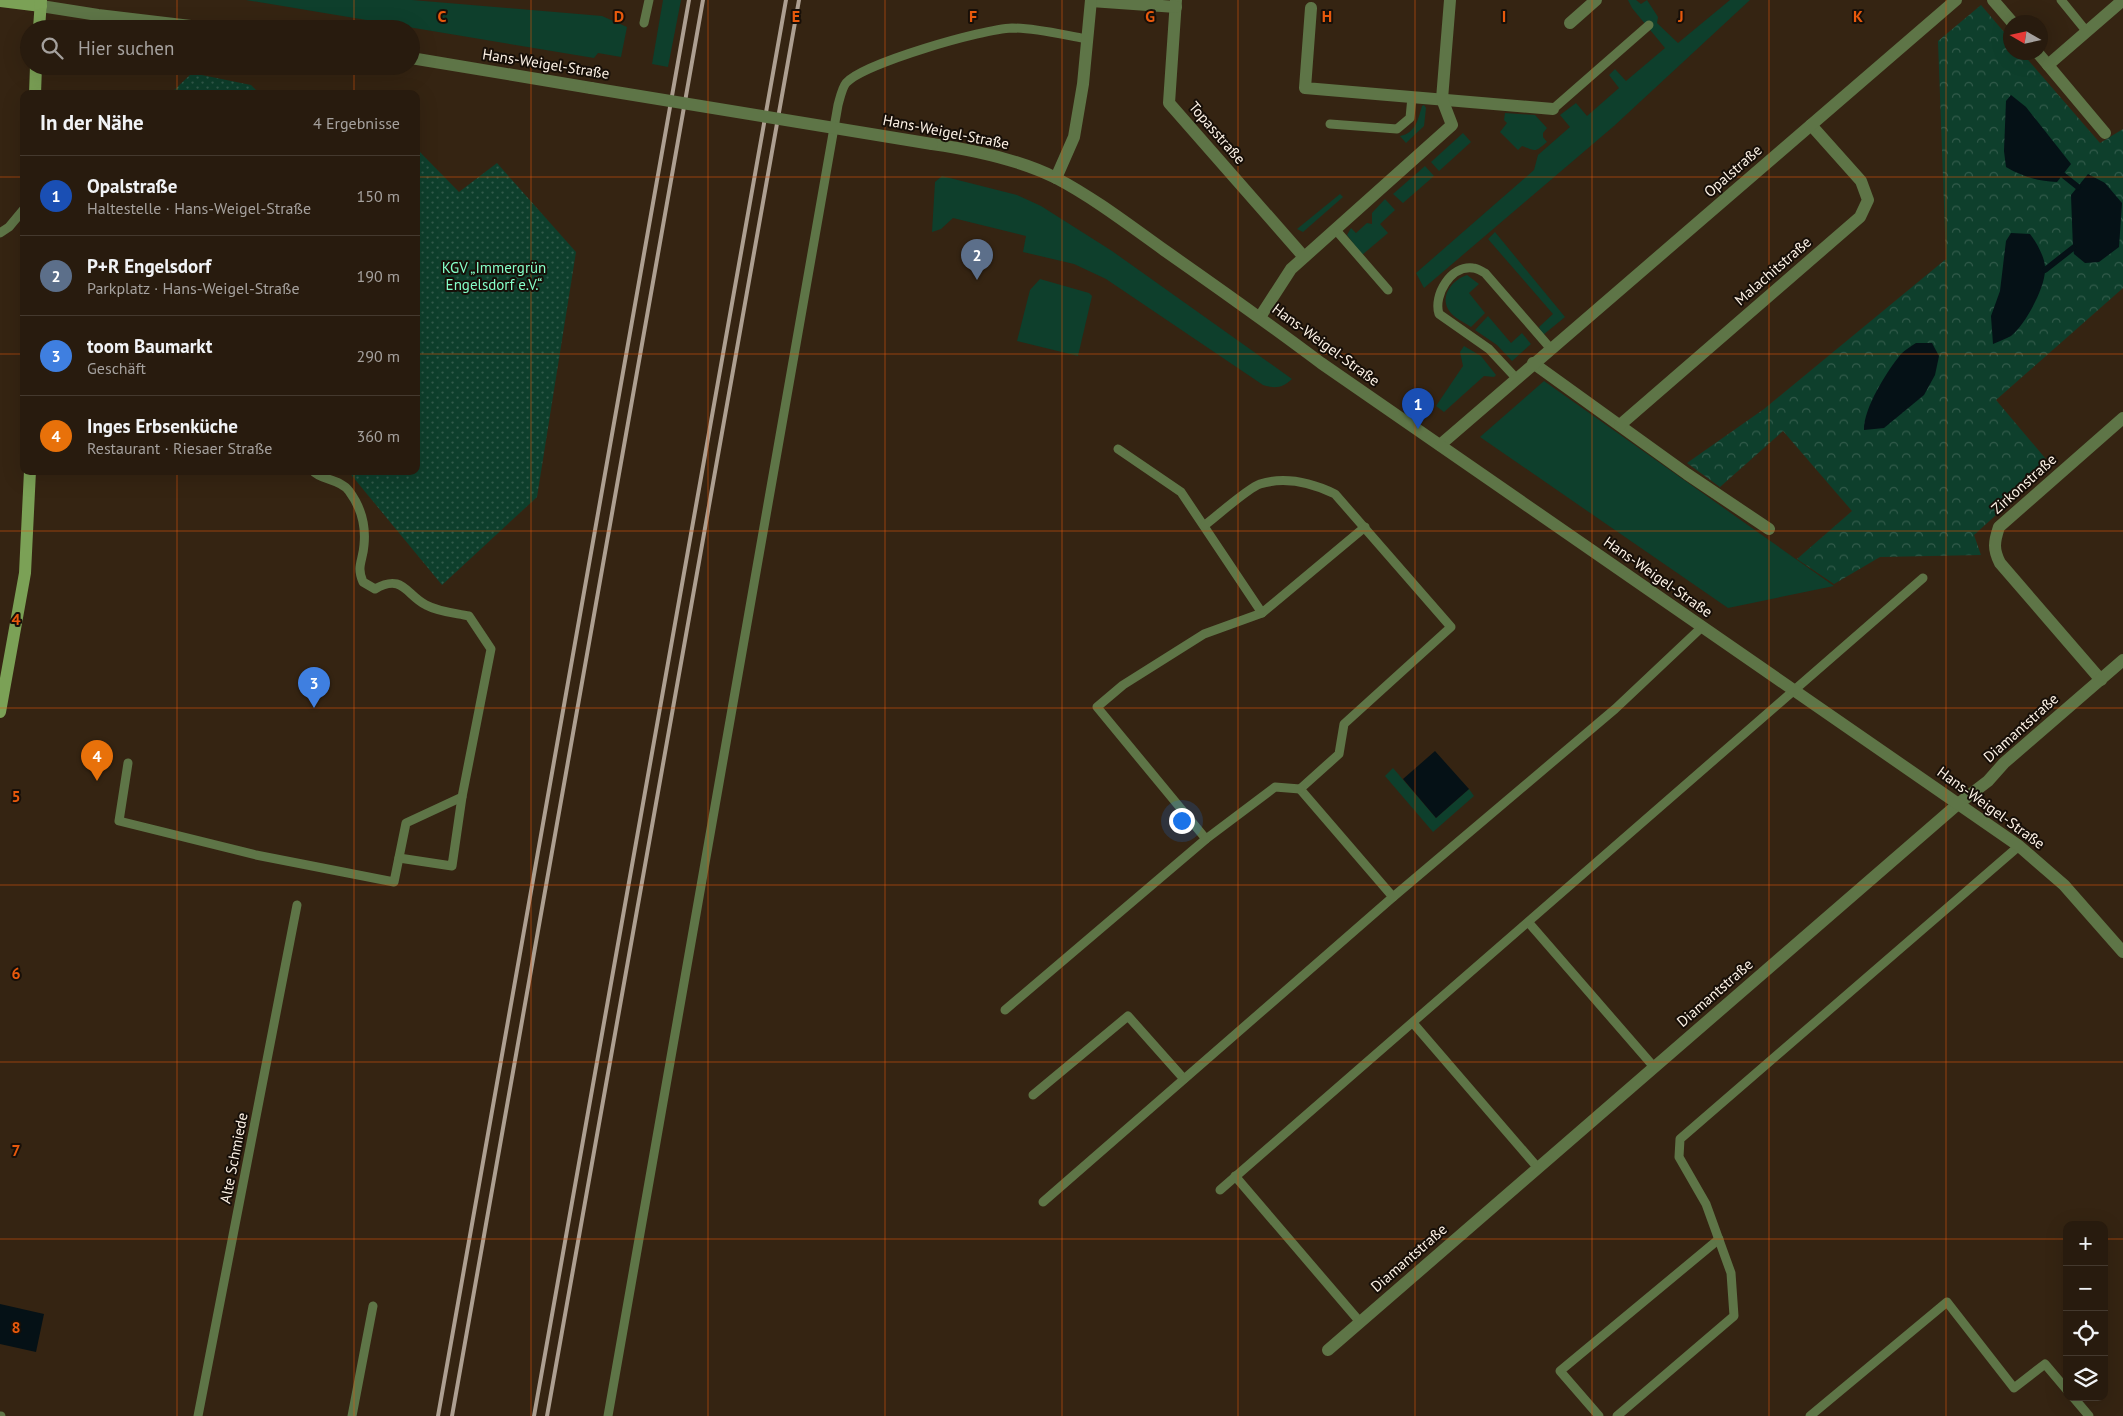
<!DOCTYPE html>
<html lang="de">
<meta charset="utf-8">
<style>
body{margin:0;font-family:"PT Sans",sans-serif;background:#302417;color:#f1f3f6}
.controls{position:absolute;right:15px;bottom:15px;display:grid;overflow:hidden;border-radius:10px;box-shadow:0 5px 20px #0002}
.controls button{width:45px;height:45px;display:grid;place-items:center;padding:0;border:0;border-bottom:1px solid #44392e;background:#281b0e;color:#f1f3f6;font:25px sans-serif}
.compass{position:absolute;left:2003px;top:15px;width:45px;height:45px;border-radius:50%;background:#281b0e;box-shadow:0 5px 20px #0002;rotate:279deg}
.you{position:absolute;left:1181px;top:820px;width:18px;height:18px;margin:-12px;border:4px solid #fff;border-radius:50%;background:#1a73e8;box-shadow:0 0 0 8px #1a73e833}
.badge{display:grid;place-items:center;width:32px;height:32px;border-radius:50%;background:#b45309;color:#fff;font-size:16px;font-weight:700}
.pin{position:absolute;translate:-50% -41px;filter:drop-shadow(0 1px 2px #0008)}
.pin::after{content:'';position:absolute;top:26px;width:18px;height:15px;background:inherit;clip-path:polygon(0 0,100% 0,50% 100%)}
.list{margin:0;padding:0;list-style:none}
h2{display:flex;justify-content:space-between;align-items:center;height:65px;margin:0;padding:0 20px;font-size:21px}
h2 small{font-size:16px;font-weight:400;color:#a5a19e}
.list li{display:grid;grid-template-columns:32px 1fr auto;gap:15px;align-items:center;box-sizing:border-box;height:80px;padding:0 20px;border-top:1px solid #44392e}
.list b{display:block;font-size:19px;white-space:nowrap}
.list p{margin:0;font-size:16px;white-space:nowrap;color:#a5a19e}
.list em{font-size:16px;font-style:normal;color:#a5a19e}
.icon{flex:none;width:28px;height:28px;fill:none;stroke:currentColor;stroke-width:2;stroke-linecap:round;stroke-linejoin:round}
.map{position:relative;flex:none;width:2123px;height:1416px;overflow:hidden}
.search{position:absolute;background:#281b0e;box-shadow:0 5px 20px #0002;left:20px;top:20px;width:400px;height:55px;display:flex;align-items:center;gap:12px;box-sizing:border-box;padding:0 18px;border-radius:28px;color:#a5a19e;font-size:19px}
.panel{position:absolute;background:#281b0e;box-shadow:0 5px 20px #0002;left:20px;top:90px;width:400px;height:385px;border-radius:10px}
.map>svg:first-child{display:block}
.grass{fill:#0e3f2c}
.forest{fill:url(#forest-crowns)}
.garden{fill:url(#garden-dots)}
.water{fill:#051116}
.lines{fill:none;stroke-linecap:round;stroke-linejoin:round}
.stream{stroke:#051116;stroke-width:6}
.service{stroke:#5e7547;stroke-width:9}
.minor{stroke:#5e7547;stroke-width:12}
.tertiary{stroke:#5e7547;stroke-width:12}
.secondary{stroke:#7ba156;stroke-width:12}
.rail{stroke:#ad9f91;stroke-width:4}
.tertiary-bridge{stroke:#5e7547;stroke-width:12}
.grid{fill:none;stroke:#e8590c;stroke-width:1;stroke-opacity:0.55}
.labels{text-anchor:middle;stroke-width:4;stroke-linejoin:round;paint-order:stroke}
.street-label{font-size:15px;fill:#fdf2e6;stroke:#170f08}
.park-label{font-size:15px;fill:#85ffc9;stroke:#170f08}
.grid-label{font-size:16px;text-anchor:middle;font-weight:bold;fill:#e8590c;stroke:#170f08;stroke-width:4;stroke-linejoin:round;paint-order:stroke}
</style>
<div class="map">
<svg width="2123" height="1416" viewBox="0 0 2123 1416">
<defs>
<pattern id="forest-crowns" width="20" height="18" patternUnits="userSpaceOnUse" patternTransform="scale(1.25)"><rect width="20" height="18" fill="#0e3f2c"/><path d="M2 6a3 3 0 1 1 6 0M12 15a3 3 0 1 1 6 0" fill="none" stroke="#325b4b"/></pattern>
<pattern id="garden-dots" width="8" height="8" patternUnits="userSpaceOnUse" patternTransform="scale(1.25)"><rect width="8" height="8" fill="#0e3f2c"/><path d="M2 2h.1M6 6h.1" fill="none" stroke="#325b4b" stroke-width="1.8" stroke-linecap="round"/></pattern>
</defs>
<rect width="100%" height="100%" fill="#352412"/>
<g class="grass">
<polygon points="246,0 412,0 602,16 627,27 621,57 598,53 594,58"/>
<polygon points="663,0 681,0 668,67 652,64"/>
<polygon points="1628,0 1636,0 1641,4 1647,0 1658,17 1657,23 1678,43 1730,0 1750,0 1614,126 1424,288 1416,273 1534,170 1538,155 1570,127 1560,115 1576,103 1587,116 1619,88 1609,75 1615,69 1626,81 1665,48 1632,8"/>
<path d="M1424,105L1426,108L1424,126L1406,143L1400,136C1416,133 1418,119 1422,106Z"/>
<path d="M1505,113L1535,115L1547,128L1543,133V137L1547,142C1534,153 1537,151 1522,146L1518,150L1500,132L1507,123L1504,120Z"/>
<polygon points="1463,133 1471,142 1439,171 1431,162"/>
<polygon points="1425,166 1434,176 1403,203 1393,194"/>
<path d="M942,176L1017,195L1041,206L1112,251L1292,379C1282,388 1276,389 1263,385L1106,279L1074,264L1023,252L1026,236L953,218L941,229L932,232L935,182Z"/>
<polygon points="1340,194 1343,197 1303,232 1297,229"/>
<polygon points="1385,199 1395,210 1380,224 1388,233 1362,255 1347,235 1351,228 1356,233 1367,223 1372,224 1372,213"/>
<polygon points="1495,232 1565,317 1543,335 1539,327 1553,314 1488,239"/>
<path d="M1467,275L1479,284L1469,293L1485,313L1471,327C1464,322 1452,317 1448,309C1440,294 1454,279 1467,275Z"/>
<polygon points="1040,279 1089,293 1092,296 1078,356 1017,341 1030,290"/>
<polygon points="1488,316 1511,343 1522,333 1531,344 1512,361 1497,345 1475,330"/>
<polygon points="1464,346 1481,356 1496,375 1494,377 1484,376 1444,412 1436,406 1463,366 1460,352"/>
<polygon points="1544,381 1834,586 1728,608 1480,437"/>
<polygon points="1393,768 1436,818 1469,789 1474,796 1433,832 1385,776"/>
</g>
<polygon class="forest" points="1981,5 2010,39 2010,52 2022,53 2100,143 2123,129 2123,288 1996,400 2051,465 1974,535 1981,555 1880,557 1834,584 1797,559 1852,511 1783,431 1720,487 1687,463 1764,409 1946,259 1938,41"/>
<g class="garden">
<polygon points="192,73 251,85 260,94 170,94"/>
<polygon points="416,148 459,192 497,163 576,252 537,497 442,585 348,471 416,471"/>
</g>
<g class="water">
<path d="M2011,95L2026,107L2071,164L2057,182C2038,181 2023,177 2006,167L2004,151L2006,101Z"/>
<polygon points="2088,174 2105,183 2122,203 2119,247 2099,262 2085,263 2074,254 2073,248 2071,195"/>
<path d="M2011,233L2030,234C2037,243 2046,259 2045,270C2045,288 2025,325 2011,336C2006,339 1999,341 1993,344L1991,316L2000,291L2006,241Z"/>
<path d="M1916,343H1932L1939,356L1935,375L1924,395L1884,428L1864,430C1863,409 1887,371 1901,354C1905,350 1911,346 1916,343Z"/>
<polygon points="1435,751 1469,789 1436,818 1403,779"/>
<polygon points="0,1304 44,1314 36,1352 0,1344"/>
</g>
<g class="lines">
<g class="stream">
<polyline points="2063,175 2078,187"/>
<polyline points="2045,270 2073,248"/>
</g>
<g class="service">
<polyline points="2061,0 2087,32"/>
<polyline points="644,23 649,0"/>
<polyline points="1553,109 1649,25"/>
<polyline points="1330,124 1397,129 1410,118 1412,97"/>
<polyline points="1335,229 1388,290"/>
<polyline points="0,233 9,227 24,209"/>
<path d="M1516,378L1489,349L1439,314C1433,295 1451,265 1473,268C1477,268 1481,271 1485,273L1551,349"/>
<polyline points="1118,449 1181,492 1262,613"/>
<path d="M1205,525C1217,516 1248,488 1260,484C1286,476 1312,483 1335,494L1451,627L1344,724L1339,754L1300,789L1393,897"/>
<path d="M128,763L119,821L256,855L394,882L406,823L462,797L491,649L469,616C455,613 439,612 426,605C406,595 403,573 375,589L363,582C356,566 363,561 364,545C366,525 361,507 349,491C341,479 320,480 313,471"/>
<polyline points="1300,789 1275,787 1206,839 1097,707 1123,685 1204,634 1262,613 1365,527"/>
<polyline points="399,858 452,866 462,797"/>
<polyline points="1529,923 1654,1067"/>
<polyline points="1005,1010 1206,839"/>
<polyline points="1413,1023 1538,1168"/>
<polyline points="1033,1095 1128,1016 1184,1079"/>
<polyline points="1235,1176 1360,1322"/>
<polyline points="1220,1190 1923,578"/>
<polyline points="1043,1202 1393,897 1615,709 1702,627"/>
<polyline points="2073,1397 2089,1416"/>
<polyline points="0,1416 1,1416"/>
<polyline points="198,1416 297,905"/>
<polyline points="352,1416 373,1306"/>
<path d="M608,1416L838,105C840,98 842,88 846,83C864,63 983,29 1012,28C1037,28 1063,35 1087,39"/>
<polyline points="1599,1416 1560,1371 1719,1239"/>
<polyline points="1617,1416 1734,1316 1731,1273 1706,1204 1679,1157 1680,1139 2019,846"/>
<polyline points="1810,1416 1947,1302 2014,1388 2045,1364 2067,1390"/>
</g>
<g class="minor">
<polyline points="1176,0 1169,103 1304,257"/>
<polyline points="1993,0 2012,22"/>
<polyline points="1091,1 1176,7"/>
<polyline points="1311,8 1305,88 1553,109"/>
<polyline points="1570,23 1596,0"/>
<polyline points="2037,52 2105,133"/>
<polyline points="2048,65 2123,0"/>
<polyline points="1260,317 1291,269 1452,125 1442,99 1450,0"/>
<polyline points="1533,363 1687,474 1769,529"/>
<polyline points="1620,425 1860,217 1868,200 1861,181 1811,125"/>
<polyline points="1440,445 1956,0"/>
<path d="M2101,680L2000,563C1993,549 1994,542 1999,527L2123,418"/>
<polyline points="1328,1350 1958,804 1988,781 2004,763 2123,660"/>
</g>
<g class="tertiary">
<polyline points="41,6 98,15 216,29"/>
<polyline points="411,58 591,88"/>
<path d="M932,144C974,150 1018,159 1056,178C1094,198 1129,225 1164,250C1217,287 1269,324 1321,363L2019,846L2064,885L2123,952"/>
<polyline points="1056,178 1074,137 1083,84 1091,0"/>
</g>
<g class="secondary">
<polyline points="0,1 41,6"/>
<polyline points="39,29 41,0"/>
<polyline points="35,94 36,66"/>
<polyline points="0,712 25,573 30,471"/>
</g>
<g class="rail">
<polyline points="438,1416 689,0"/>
<polyline points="452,1416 703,0"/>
<polyline points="534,1416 786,0"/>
<polyline points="547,1416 799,0"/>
</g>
<polyline class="tertiary-bridge" points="591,88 932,144"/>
</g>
<path class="grid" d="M177,0V29M354,0V29M531,0V1416M708,0V1416M885,0V1416M1062,0V1416M1238,0V1416M1415,0V1416M1592,0V1416M1769,0V1416M1946,0V1416M177,66V94M354,66V94M0,177H24M416,177H2123M0,354H24M416,354H2123M177,471V1416M354,471V1416M0,531H2123M0,708H2123M0,885H2123M0,1062H2123M0,1239H2067M2104,1239H2123"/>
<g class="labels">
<g class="street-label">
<text transform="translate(546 64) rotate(9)" y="5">Hans-Weigel-Straße</text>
<text transform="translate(946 132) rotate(11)" y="5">Hans-Weigel-Straße</text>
<text transform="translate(1217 133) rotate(49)" y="5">Topasstraße</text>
<text transform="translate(1733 171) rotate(-41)" y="5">Opalstraße</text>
<text transform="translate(1773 271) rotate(-41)" y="5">Malachitstraße</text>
<text transform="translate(1326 345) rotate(36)" y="5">Hans-Weigel-Straße</text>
<text transform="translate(2024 484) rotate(-42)" y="5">Zirkonstraße</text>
<text transform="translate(1658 577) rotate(35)" y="5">Hans-Weigel-Straße</text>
<text transform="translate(2021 728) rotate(-42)" y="5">Diamantstraße</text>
<text transform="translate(1991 808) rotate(36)" y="5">Hans-Weigel-Straße</text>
<text transform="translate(1715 993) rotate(-41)" y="5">Diamantstraße</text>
<text transform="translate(234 1158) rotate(-79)" y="5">Alte Schmiede</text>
<text transform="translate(1409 1258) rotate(-41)" y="5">Diamantstraße</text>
</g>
<g class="park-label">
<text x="494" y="273">KGV „Immergrün<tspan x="494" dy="17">Engelsdorf e.V.“</tspan></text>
</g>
</g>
<g class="grid-label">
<text x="442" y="22">C</text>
<text x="619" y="22">D</text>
<text x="796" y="22">E</text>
<text x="973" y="22">F</text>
<text x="1150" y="22">G</text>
<text x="1327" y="22">H</text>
<text x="1504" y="22">I</text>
<text x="1681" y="22">J</text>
<text x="1858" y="22">K</text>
<text x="16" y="625">4</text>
<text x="16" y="802">5</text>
<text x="16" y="979">6</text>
<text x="16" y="1156">7</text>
<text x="16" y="1333">8</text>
</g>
</svg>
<div class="controls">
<button>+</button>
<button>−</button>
<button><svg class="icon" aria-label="locate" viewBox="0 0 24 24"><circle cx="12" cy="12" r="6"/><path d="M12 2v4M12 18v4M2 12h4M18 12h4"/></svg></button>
<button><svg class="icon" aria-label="layers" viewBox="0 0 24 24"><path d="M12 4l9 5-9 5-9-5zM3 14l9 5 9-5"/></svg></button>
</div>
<svg class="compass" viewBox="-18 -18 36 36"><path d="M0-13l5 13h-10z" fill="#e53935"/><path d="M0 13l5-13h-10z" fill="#a5a19e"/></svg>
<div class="you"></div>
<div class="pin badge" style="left:1418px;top:429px;background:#1a4fb4">1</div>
<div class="pin badge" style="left:977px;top:280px;background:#5c6f8a">2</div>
<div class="pin badge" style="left:314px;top:708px;background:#3f7fe0">3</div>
<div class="pin badge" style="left:97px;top:781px;background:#e8710a">4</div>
<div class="search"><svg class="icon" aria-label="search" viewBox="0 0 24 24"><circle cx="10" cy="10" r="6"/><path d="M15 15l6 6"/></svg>Hier suchen</div>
<section class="panel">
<h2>In der Nähe<small>4 Ergebnisse</small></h2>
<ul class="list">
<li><span class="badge" style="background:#1a4fb4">1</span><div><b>Opalstraße</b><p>Haltestelle · Hans-Weigel-Straße</p></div><em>150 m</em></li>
<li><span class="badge" style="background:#5c6f8a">2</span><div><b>P+R Engelsdorf</b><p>Parkplatz · Hans-Weigel-Straße</p></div><em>190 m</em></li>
<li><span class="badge" style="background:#3f7fe0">3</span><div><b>toom Baumarkt</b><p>Geschäft</p></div><em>290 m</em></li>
<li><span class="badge" style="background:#e8710a">4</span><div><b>Inges Erbsenküche</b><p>Restaurant · Riesaer Straße</p></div><em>360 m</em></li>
</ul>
</section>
</div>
